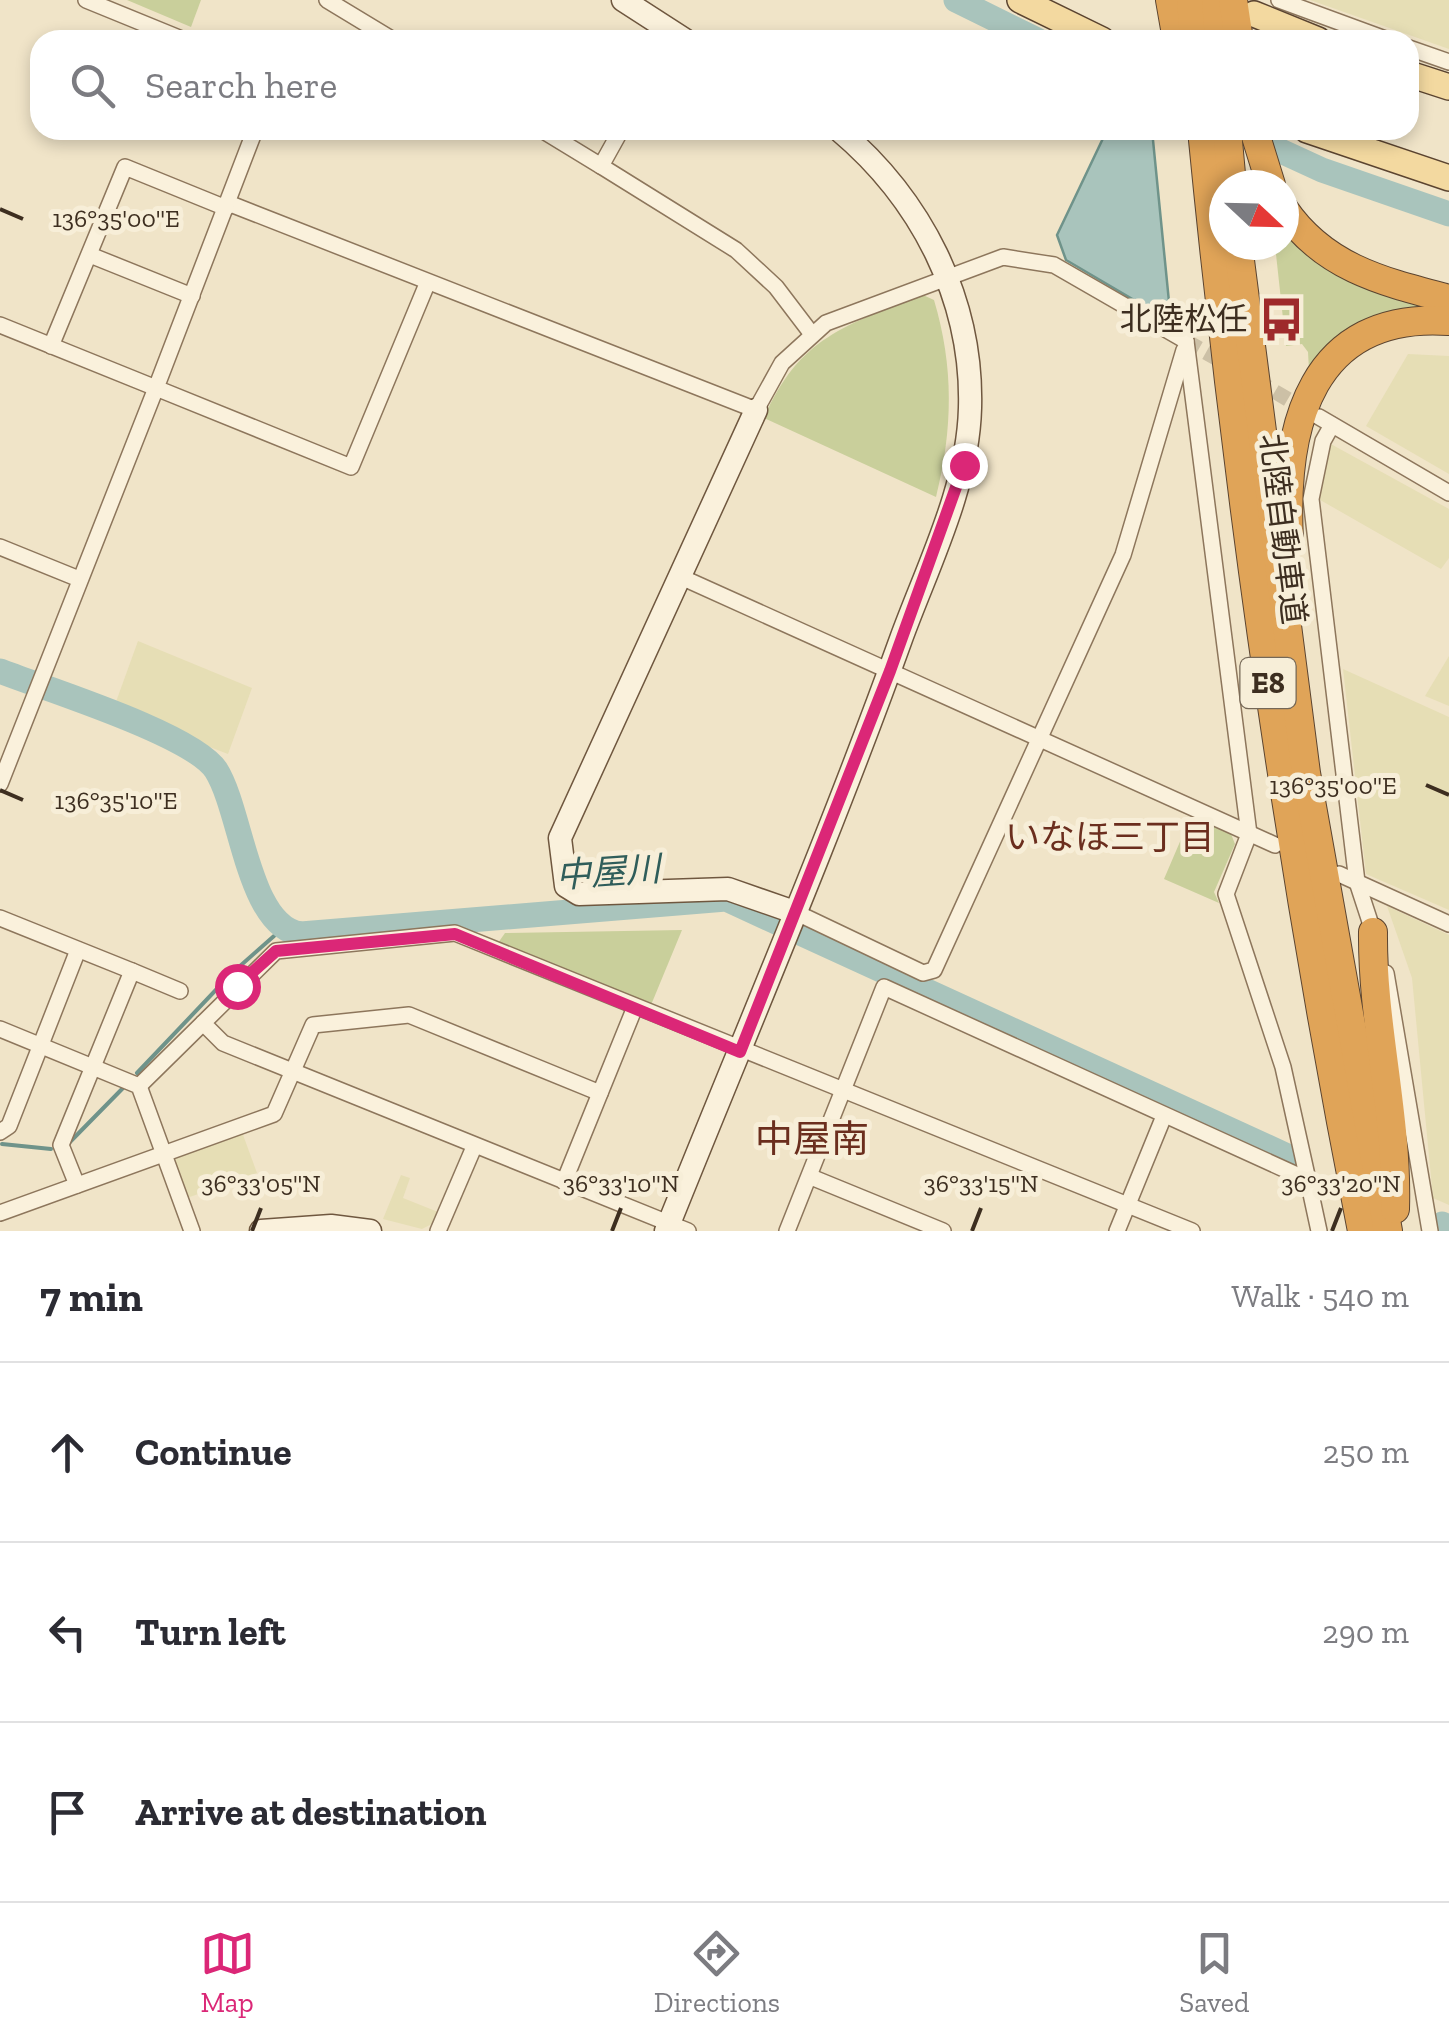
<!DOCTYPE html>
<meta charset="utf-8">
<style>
body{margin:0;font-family:"Zilla Slab","Noto Sans JP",serif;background:#f2f2f3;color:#2b2b33}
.compass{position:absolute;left:1209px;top:170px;width:90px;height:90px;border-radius:50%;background:#fff;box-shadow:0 5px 15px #0003;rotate:112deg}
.stop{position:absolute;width:30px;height:30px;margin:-22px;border:8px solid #db2777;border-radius:50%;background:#fff}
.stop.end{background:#db2777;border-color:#fff;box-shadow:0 2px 10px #0008}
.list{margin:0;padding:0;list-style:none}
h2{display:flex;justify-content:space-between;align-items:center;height:130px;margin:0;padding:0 40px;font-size:42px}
h2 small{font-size:32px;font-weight:400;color:#7c7c81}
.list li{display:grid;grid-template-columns:65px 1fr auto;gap:30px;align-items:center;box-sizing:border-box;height:180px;padding:0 40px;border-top:2px solid #e1e1e2}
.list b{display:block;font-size:38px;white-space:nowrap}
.list em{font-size:32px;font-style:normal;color:#7c7c81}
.icon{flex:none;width:55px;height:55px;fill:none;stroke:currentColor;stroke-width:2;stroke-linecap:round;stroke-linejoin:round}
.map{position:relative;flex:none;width:1449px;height:1231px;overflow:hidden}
.search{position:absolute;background:#fff;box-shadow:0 5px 15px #0003;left:30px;right:30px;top:30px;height:110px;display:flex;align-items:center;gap:25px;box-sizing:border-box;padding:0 35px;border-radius:30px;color:#7c7c81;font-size:38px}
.sheet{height:670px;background:#fff}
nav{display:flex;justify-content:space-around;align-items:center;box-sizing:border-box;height:140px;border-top:2px solid #e1e1e2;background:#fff;font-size:28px;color:#7c7c81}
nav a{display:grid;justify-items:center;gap:5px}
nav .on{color:#db2777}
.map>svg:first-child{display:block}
.farmland{fill:#e6deb5}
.green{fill:#c9cf9b}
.water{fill:#a9c4bc;stroke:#6f938a;stroke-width:2.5}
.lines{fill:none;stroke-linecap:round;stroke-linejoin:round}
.stream{stroke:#6f938a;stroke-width:4}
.river{stroke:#a9c4bc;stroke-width:25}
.street-tunnel{stroke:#ccc0a6;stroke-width:15;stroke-dasharray:15 8;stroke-linecap:butt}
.street-casing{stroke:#8d765c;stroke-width:18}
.secondary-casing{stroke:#6f573f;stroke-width:25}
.primary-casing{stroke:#5b4430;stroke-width:28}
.highway-casing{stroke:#5b4430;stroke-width:30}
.street{stroke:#faf1dc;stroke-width:15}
.secondary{stroke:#faf1dc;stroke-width:22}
.primary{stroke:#f3d9a0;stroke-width:25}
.highway{stroke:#e0a458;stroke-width:28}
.route{stroke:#db2777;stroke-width:12}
.ticks{fill:none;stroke:#3d2e20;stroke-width:4}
.labels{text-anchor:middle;stroke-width:10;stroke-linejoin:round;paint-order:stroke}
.shield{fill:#f7eed8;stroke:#756857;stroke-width:2.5}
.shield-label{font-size:30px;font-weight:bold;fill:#3d2e20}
.poi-label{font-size:32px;fill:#3d2e20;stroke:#f7eed8;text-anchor:end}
.street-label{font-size:32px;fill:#3d2e20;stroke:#f7eed8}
.neighbourhood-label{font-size:35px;fill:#6b2e1e;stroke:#f7eed8}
.water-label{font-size:35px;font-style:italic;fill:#2f5d5a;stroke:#f7eed8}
.quarter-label{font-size:38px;fill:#6b2e1e;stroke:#f7eed8}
.ticks-label{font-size:25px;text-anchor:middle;fill:#3d2e20;stroke:#f7eed8;stroke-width:10;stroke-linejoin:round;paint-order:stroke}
</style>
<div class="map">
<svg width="1449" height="1231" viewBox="0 0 1449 1231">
<rect width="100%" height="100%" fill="#f0e4c8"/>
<g class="farmland">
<polygon points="1310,0 1449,0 1449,49"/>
<polygon points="1408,354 1449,356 1449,474 1366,426"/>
<polygon points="1329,443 1449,509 1449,558 1441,569 1315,497"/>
<polygon points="138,641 252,688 228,754 113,710"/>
<polygon points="1449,656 1449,706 1425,696"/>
<polygon points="1343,669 1449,717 1449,910 1366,874"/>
<polygon points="1387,906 1449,935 1449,1205 1433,1198 1412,978"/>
<polygon points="242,1132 257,1173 187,1198 174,1163 178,1156"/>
<polygon points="401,1175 410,1178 403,1198 438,1212 434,1223 422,1229 383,1219"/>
</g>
<g class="green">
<polygon points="127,0 201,0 191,27"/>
<polygon points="1284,228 1440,309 1309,370 1308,352 1302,344 1286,346 1275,245 1284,245"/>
<path d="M923,295L934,300C954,367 953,429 936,497L764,418C799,337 846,325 923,295Z"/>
<polygon points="1191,816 1231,834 1235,844 1214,892 1219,903 1164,879"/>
<polygon points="682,930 651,1005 498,943 505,933"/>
</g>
<polygon class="water" points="1107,130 1152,130 1170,312 1163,317 1066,260 1057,235"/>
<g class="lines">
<g class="stream">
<polyline points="281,932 285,930"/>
<polyline points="137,1073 231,974 274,936"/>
<polyline points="2,1144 51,1149"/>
<polyline points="68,1144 123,1088"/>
</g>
<g class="river">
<polyline points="956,0 1037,40"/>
<polyline points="1272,147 1322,170 1449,214"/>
<path d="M0,671C46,689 192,734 216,770C242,811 248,927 301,934L726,899L1296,1160"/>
<polyline points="1442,1224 1449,1227"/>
</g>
<g class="street-tunnel">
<polyline points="1186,341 1230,366"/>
<polyline points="1255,380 1308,411"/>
</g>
<defs>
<g id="street">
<polyline points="86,0 184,40"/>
<polyline points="327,0 393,40"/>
<polyline points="1279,0 1388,40"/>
<polyline points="1409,48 1449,62"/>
<polyline points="255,130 156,388 351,467 427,284"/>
<polyline points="542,130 601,166"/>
<polyline points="621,130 601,166 736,250 776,287 811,333"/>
<polyline points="228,203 756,410 782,363 826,323 1003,257 1054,265 1186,341"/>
<polyline points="90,255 192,296"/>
<polyline points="0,325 156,388 0,784"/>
<polyline points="1186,341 1249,834 1226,894 1283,1067 1308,1180"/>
<polyline points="51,346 125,167 226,208"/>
<polyline points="1319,417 1449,493"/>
<polyline points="1332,425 1323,441 1311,499 1357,882 1375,937"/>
<polyline points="0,547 79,579"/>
<polyline points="681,577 1275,845"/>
<polyline points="1339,874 1449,924"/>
<polyline points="797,913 923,973 934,970 1123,555 1184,350"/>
<polyline points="0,918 132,971 61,1145 77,1185"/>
<polyline points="132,971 180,991"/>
<polyline points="1386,973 1430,1231"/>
<polyline points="0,1029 139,1086 192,1231"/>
<polyline points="139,1086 203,1023"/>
<polyline points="0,1132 9,1126 78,950"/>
<polyline points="811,1177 943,1231"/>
<polyline points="564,1182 635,1007"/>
<polyline points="0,1213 274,1114 313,1025 409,1015 600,1093"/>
<polyline points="438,1231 474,1147"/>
<polyline points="688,1231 223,1043 203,1023 276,951 455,933 1192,1231"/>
<polyline points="787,1231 884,987 1308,1180 1319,1231"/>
<polyline points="1117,1231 1164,1116"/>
</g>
<g id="secondary">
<polyline points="623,0 685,40"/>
<polyline points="756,410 560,838 566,886 579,894 728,889 797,913"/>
<polyline points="261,1231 331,1226 370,1231"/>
<path d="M666,1231C745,1034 829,839 901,639C928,565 968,488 970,408C973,299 921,199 839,130"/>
</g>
<g id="primary">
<polyline points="1020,0 1102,40"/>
<polyline points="1254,14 1318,40"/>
<polyline points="1409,74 1449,87"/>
<polyline points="1307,130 1449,178"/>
</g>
<g id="highway">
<polyline points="1170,0 1177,40"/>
<polyline points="1191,0 1194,40"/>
<polyline points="1216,0 1219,40"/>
<polyline points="1233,0 1239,40"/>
<path d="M1202,130C1238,500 1290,867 1362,1231"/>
<polyline points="1227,130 1232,185"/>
<polyline points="1254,130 1271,185"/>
<path d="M1284,209C1324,268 1384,282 1449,299"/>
<polyline points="1238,245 1306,773 1388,1231"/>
<path d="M1289,540C1283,426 1311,311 1449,321"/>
<path d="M1373,932C1372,1025 1398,1116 1395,1209"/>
</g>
</defs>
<use href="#street" class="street-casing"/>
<use href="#secondary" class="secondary-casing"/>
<use href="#primary" class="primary-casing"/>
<use href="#highway" class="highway-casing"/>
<use href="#street" class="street"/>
<use href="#secondary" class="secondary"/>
<use href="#primary" class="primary"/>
<use href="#highway" class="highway"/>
</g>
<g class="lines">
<polyline class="route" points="237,986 276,951 455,934 740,1052 890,671 964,465"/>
</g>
<path class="ticks" d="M0,209L23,219M1426,785L1449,795M0,790L23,800M252,1231L261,1208M612,1231L621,1208M972,1231L981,1208M1332,1231L1341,1208"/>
<defs>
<symbol id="bus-bare" viewBox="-9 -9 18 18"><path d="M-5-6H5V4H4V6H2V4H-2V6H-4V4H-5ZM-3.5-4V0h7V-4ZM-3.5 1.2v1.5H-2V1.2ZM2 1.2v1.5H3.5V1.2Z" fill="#9e2a2b" stroke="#f7eed8" stroke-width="2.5" paint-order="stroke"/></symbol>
</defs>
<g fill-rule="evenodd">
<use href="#bus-bare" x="1250" y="288" width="63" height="63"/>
</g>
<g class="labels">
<rect class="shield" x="1240.5" y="658" width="55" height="50" rx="8"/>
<g class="shield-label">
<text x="1268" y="693">E8</text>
</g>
<g class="poi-label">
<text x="1248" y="330">北陸松任</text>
</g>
<g class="street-label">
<text transform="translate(1283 529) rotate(83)" y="11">北陸自動車道</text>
</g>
<g class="neighbourhood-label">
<text x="1110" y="849">いなほ三丁目</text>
</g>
<g class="water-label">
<text transform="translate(608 872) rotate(-4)" y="12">中屋川</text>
</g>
<g class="quarter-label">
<text x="812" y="1152">中屋南</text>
</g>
</g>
<g class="ticks-label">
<text x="116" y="227">136°35'00"E</text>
<text x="1333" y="794">136°35'00"E</text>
<text x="116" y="809">136°35'10"E</text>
<text x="261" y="1192">36°33'05"N</text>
<text x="621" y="1192">36°33'10"N</text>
<text x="981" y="1192">36°33'15"N</text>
<text x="1341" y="1192">36°33'20"N</text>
</g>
</svg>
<svg class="compass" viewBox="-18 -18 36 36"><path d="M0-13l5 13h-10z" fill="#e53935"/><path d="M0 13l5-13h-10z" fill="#7c7c81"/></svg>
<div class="stop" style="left:237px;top:986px"></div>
<div class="stop end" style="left:964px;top:465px"></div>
<div class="search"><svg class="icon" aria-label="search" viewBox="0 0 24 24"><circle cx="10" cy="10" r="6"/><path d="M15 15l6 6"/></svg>Search here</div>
</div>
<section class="sheet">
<h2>7 min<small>Walk · 540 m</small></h2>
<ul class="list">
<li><svg class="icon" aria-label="ahead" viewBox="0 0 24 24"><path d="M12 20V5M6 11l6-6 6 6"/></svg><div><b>Continue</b></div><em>250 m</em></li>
<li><svg class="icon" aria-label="left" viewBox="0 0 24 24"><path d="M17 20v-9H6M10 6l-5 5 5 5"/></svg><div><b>Turn left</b></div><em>290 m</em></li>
<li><svg class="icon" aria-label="arrive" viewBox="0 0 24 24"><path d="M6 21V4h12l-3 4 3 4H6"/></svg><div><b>Arrive at destination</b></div></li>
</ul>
</section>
<nav>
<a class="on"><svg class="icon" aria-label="map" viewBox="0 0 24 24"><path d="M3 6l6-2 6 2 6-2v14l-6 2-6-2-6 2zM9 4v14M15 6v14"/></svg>Map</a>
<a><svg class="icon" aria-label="directions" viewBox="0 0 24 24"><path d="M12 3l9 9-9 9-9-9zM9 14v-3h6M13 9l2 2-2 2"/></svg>Directions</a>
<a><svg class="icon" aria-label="saved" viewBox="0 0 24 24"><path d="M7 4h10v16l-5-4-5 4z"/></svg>Saved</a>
</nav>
